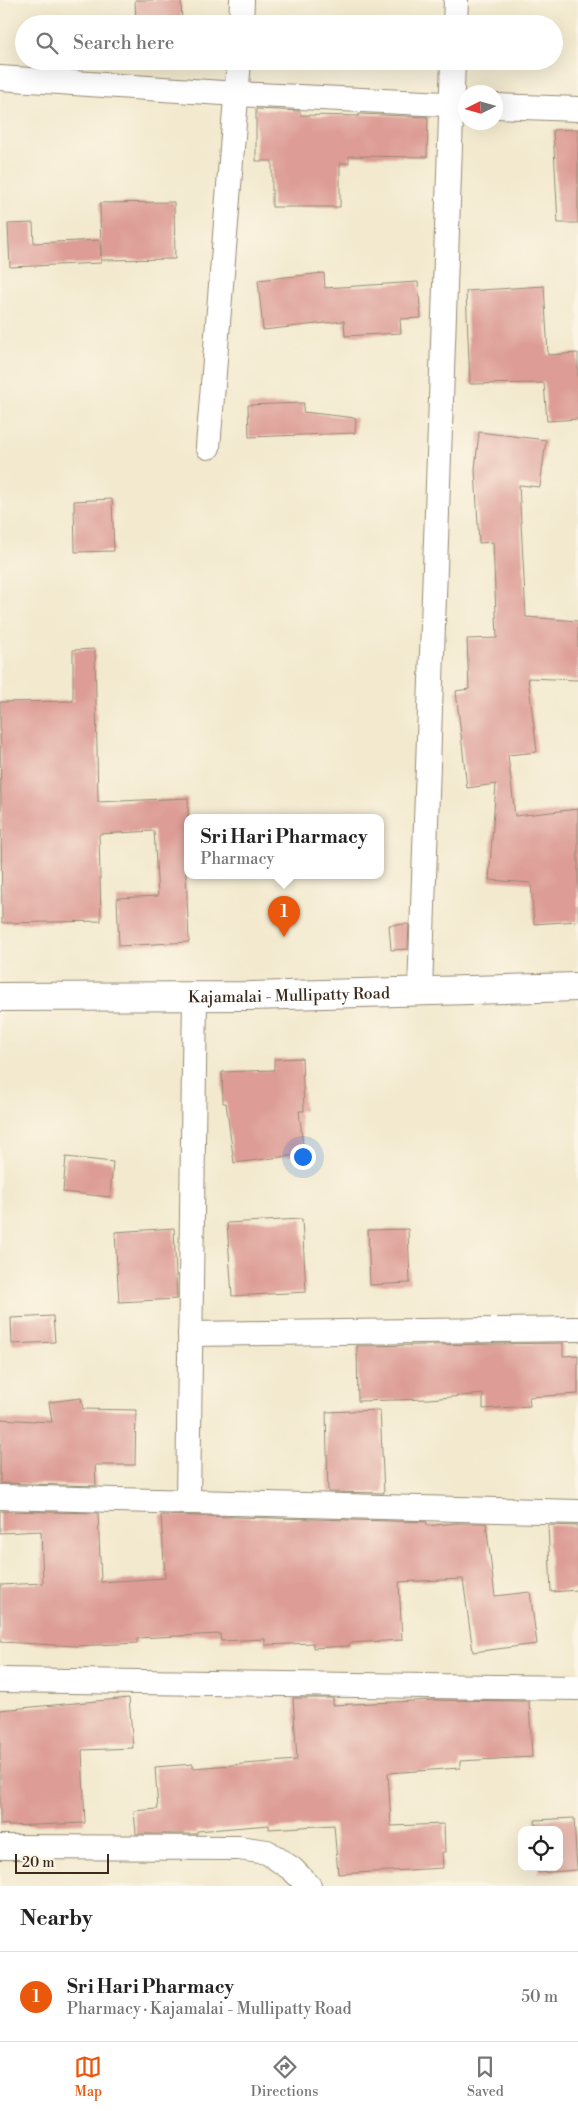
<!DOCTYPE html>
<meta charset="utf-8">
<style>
body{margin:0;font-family:"Libre Bodoni",serif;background:#f2f2f2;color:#222}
.controls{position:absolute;right:15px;bottom:15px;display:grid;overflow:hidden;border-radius:10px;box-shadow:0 5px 20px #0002}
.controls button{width:45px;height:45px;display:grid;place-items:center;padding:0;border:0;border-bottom:1px solid #e0e0e0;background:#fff;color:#222;font:25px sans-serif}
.compass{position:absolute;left:458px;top:85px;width:45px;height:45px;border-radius:50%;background:#fff;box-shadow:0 5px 20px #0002;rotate:265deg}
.scale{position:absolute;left:15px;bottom:12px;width:94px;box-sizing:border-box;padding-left:5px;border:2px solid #3b2a1e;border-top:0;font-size:14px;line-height:18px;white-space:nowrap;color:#3b2a1e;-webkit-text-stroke:4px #fcf5e5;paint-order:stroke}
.you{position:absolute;left:302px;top:1156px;width:18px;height:18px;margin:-12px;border:4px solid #fff;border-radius:50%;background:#1a73e8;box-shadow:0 0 0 8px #1a73e833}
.badge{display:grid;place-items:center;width:32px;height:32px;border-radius:50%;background:#ea580c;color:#fff;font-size:16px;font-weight:700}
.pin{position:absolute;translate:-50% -41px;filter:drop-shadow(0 1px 2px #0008)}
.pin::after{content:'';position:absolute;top:26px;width:18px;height:15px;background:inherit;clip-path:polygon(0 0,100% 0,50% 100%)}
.popup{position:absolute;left:184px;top:814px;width:200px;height:65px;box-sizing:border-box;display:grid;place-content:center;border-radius:10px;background:#fff;filter:drop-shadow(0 1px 4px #0005);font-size:16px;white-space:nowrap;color:#767676}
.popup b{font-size:19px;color:#222}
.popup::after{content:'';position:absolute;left:50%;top:100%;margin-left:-10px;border:10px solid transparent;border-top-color:#fff}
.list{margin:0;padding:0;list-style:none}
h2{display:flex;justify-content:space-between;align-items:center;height:65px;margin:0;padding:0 20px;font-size:21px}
h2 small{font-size:16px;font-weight:400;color:#767676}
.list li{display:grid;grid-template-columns:32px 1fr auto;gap:15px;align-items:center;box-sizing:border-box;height:90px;padding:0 20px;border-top:1px solid #e0e0e0}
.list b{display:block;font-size:19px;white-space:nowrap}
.list p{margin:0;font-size:16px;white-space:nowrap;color:#767676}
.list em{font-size:16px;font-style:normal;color:#767676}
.icon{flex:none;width:28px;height:28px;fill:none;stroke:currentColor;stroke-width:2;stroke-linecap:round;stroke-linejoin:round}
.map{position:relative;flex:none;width:578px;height:1886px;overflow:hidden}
.search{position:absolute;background:#fff;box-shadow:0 5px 20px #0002;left:15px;right:15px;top:15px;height:55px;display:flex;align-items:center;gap:12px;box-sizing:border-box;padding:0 18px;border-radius:28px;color:#767676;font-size:19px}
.sheet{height:155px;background:#fff}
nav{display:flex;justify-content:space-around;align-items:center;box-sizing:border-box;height:70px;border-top:1px solid #e0e0e0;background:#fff;font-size:14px;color:#767676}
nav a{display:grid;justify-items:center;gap:2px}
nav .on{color:#ea580c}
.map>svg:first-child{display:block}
.building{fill:#dd9d96}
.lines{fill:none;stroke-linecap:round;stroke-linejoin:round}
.minor-casing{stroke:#968a76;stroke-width:26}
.secondary-casing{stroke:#968a76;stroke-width:30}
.minor{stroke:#fff;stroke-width:24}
.secondary{stroke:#fff;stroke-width:28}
.labels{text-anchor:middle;stroke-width:5;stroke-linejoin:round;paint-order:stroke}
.street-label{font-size:16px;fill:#3b2a1e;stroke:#fcf5e5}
</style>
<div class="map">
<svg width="578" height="1886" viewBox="0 0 578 1886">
<rect width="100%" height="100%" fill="#fcf5e5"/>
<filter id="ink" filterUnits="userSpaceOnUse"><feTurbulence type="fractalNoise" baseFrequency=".02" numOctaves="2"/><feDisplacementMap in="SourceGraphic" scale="10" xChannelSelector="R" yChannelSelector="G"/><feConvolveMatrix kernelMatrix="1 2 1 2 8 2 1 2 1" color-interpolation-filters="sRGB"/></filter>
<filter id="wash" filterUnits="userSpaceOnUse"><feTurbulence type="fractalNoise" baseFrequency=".0096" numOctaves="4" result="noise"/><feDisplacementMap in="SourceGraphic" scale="20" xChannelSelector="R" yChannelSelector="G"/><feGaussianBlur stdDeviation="1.12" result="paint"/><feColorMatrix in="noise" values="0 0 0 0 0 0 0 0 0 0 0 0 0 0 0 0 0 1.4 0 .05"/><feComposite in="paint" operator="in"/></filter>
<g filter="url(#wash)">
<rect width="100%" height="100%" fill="#f2e9ce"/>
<g id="blocks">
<g class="building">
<polygon points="135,0 181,0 182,24 136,24"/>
<polygon points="256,109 300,111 300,115 359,116 359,114 428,117 427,157 349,156 349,163 340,163 340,207 272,207 272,161 256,161"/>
<polygon points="578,129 578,223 558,223 553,130"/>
<polygon points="174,202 175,259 101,260 100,203"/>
<polygon points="33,223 34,243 100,240 101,263 10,267 8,224"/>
<polygon points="324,273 325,288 418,282 421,318 400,319 401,333 345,336 344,321 263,330 258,280"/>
<polygon points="544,286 548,355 578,353 578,419 547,421 544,383 470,384 466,291"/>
<polygon points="304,403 303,412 356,418 355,433 249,437 248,405"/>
<polygon points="479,432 546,440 540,487 519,485 526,617 578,621 578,680 528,678 537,752 508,755 515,816 578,809 578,921 534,924 531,883 489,880 496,784 467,788 456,691 469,689 467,639 497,638 493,542 479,543 475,469"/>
<polygon points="112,499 114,551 75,552 74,501"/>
<polygon points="95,649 98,802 188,798 188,851 185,851 189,942 119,946 117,898 158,896 154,831 99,834 101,921 2,923 0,702 73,701 73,650"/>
<polygon points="409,924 408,949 391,950 389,925"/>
<polygon points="302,1058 304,1111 299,1111 304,1154 234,1163 226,1103 223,1103 222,1072 274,1070 274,1059"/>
<polygon points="66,1157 113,1162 110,1197 63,1192"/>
<polygon points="302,1219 306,1292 232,1296 227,1223"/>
<polygon points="174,1228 177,1299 119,1302 115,1232"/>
<polygon points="408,1229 410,1283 370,1285 368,1230"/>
<polygon points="53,1316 55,1342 12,1344 11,1318"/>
<polygon points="563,1343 563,1356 578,1355 578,1394 529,1397 530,1406 483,1409 483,1394 429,1399 358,1401 357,1346"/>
<polygon points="81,1398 83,1409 136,1410 135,1465 95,1465 96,1486 0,1483 0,1419 52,1422 49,1402"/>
<polygon points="380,1410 384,1493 328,1492 326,1412"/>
<polygon points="0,1511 98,1513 101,1582 165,1578 161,1515 427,1522 427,1526 455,1523 486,1523 495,1596 530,1592 537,1644 473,1652 463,1579 399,1582 402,1640 349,1643 349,1646 313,1648 313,1643 265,1645 265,1639 221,1641 220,1634 137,1638 137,1643 75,1646 0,1642 0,1585 43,1583 41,1531 0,1533"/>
<polygon points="548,1525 578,1526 578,1590 551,1592"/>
<polygon points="129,1698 133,1748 82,1750 85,1823 8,1826 8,1824 0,1825 0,1710"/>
<polygon points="293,1698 333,1698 333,1705 434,1700 529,1701 532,1757 460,1761 460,1768 388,1773 391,1826 444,1824 445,1852 442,1852 443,1868 338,1874 334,1825 269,1829 269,1825 197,1831 197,1834 136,1834 134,1811 158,1809 155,1767 193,1764 193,1768 297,1760"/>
<polygon points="574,1818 577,1870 538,1873 538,1867 559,1867 559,1830 536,1830 535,1820"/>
</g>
</g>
</g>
<g filter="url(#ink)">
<use href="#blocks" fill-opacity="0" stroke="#968a76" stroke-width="1"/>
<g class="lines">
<defs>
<g id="minor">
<polyline points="241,24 242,0"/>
<polyline points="455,24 456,0"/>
<polyline points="0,78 237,94 466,105"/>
<polyline points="496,106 578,109"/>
<polyline points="208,447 239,61"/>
<polyline points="420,991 453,61"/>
<polyline points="190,1334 578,1329"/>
<polyline points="0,1497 578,1512"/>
<polyline points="188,1502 195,996"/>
<polyline points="0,1680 578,1688"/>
<polyline points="0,1847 239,1848 267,1852 292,1869 309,1886"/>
</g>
<g id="secondary">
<path id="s1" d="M0,997L250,996L578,987"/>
</g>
</defs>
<use href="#minor" class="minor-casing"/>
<use href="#secondary" class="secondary-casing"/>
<use href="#minor" class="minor"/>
<use href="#secondary" class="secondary"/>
</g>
</g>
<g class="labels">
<g class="street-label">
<text dy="6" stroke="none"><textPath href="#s1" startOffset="289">Kajamalai - Mullipatty Road</textPath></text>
</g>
</g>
</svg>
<div class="controls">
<button><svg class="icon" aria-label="locate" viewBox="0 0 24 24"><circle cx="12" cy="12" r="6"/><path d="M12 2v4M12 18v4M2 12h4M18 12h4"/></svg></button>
</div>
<svg class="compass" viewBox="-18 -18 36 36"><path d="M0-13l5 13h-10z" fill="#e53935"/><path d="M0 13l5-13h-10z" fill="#767676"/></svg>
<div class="scale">20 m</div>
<div class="you"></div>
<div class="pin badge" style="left:284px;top:937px">1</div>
<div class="popup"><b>Sri Hari Pharmacy</b>Pharmacy</div>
<div class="search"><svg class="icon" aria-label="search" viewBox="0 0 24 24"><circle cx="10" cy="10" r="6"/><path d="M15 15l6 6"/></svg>Search here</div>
</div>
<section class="sheet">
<h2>Nearby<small></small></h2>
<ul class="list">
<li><span class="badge">1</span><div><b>Sri Hari Pharmacy</b><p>Pharmacy · Kajamalai - Mullipatty Road</p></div><em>50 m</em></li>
</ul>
</section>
<nav>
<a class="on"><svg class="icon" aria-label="map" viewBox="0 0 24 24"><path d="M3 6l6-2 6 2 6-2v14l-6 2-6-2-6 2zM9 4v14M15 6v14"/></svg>Map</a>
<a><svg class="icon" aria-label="directions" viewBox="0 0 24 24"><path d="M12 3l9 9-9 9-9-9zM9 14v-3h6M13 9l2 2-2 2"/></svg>Directions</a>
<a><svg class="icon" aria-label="saved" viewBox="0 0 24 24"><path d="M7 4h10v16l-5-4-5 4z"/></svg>Saved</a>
</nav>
